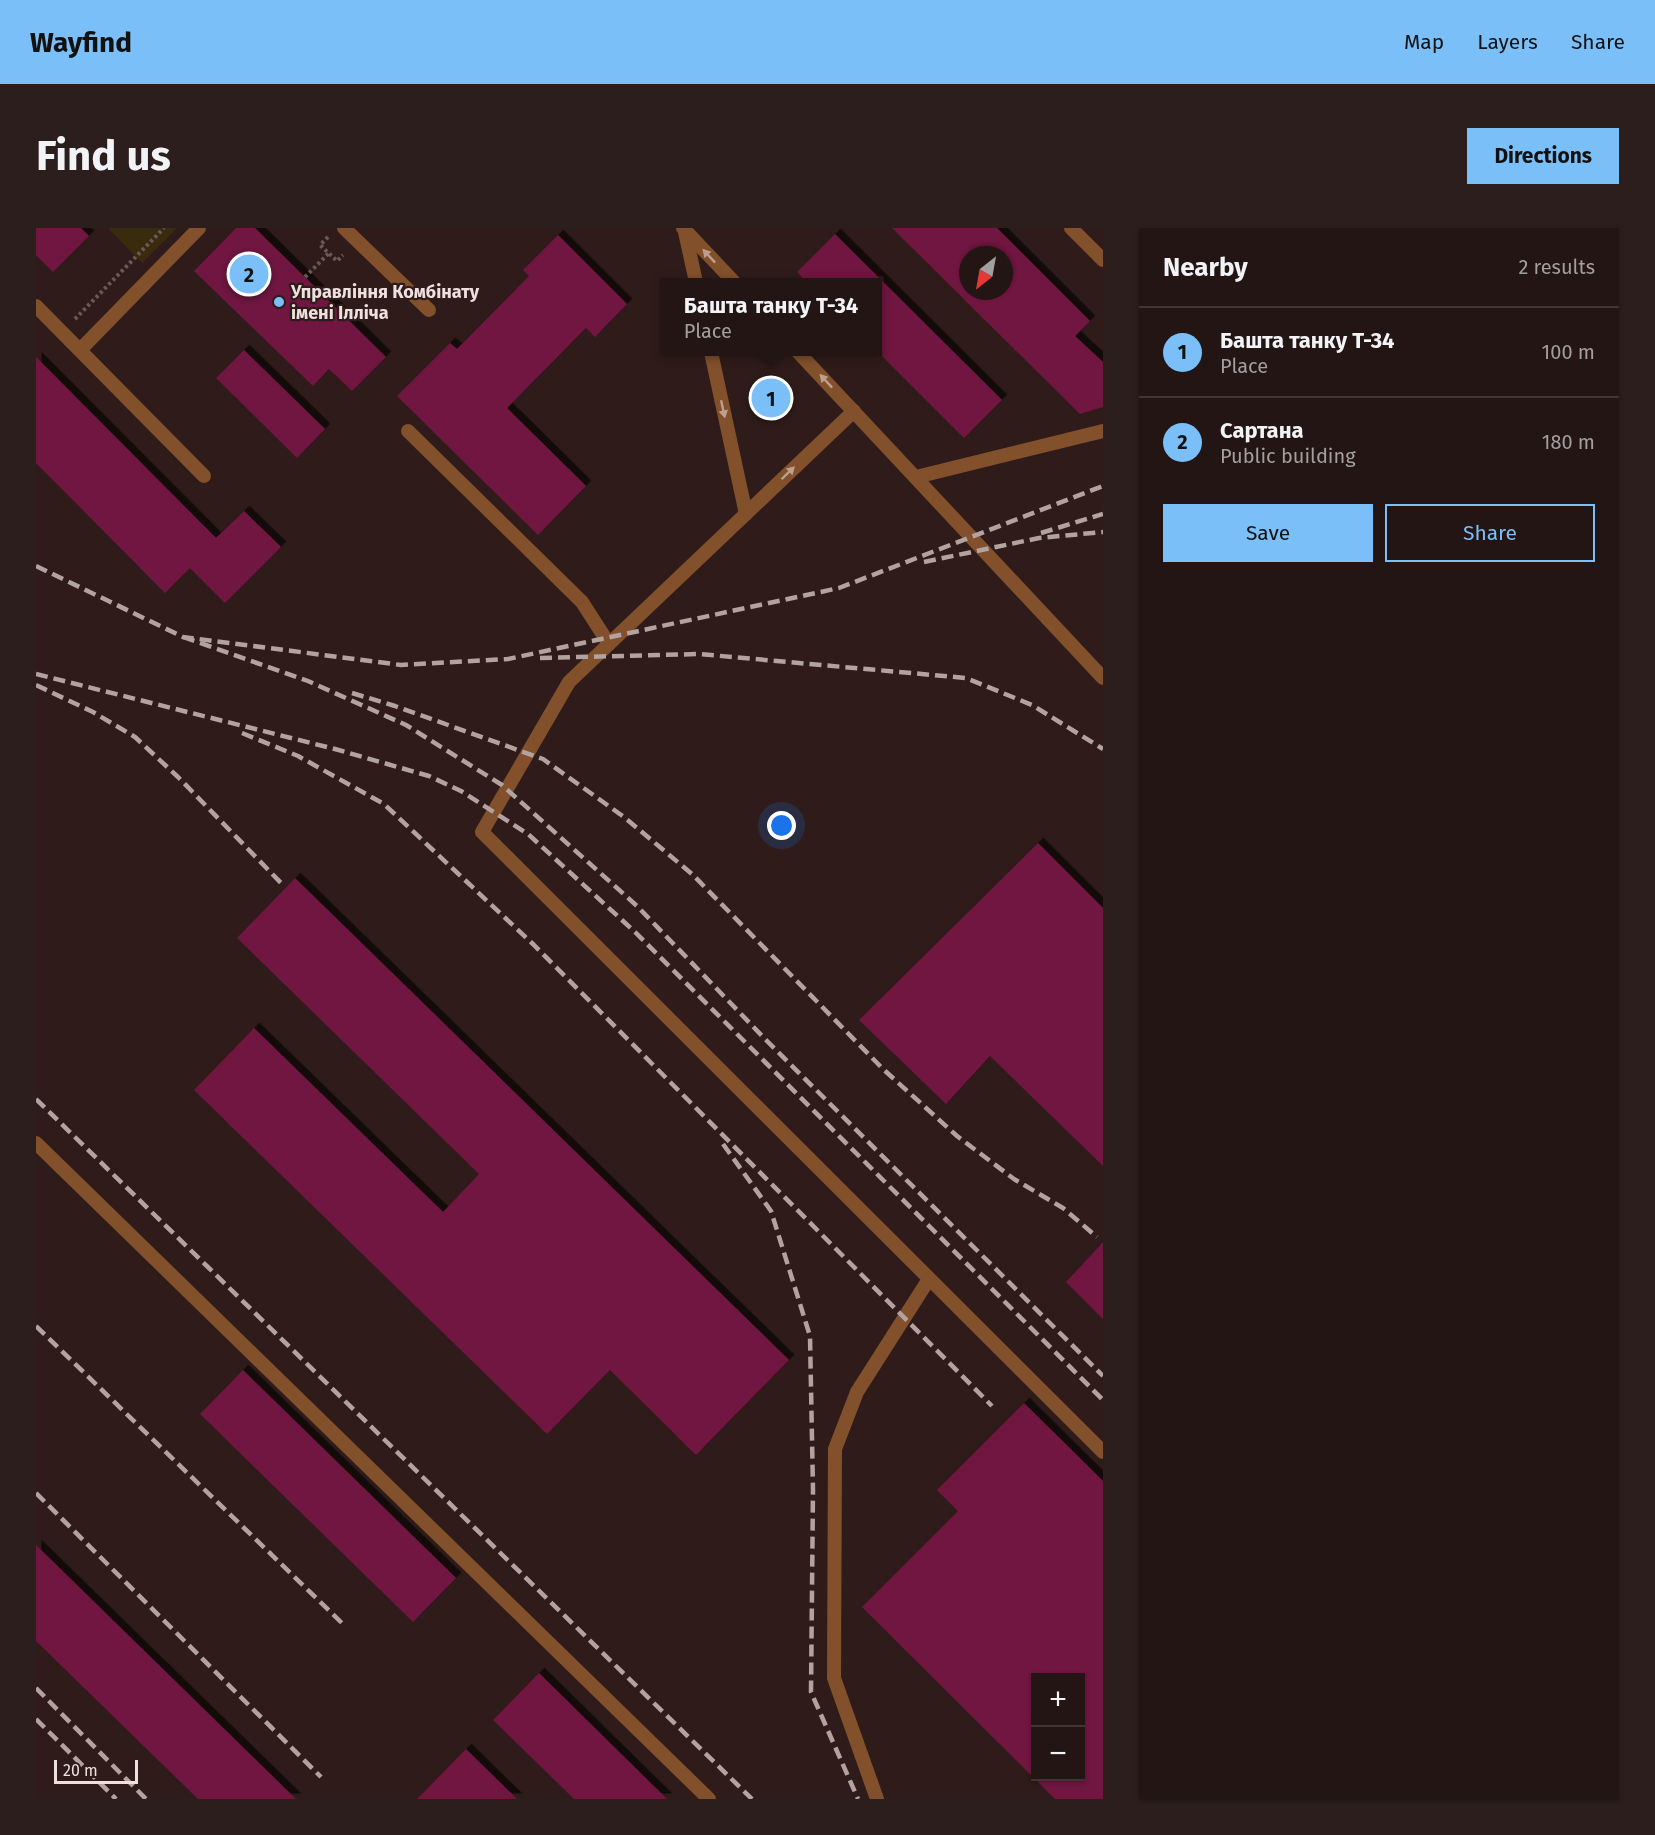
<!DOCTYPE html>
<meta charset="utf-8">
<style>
body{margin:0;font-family:"Fira Sans",sans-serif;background:#2b1e1d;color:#f1f3f6}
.controls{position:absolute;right:18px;bottom:18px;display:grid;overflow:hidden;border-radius:0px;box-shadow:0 2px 4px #0004}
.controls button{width:54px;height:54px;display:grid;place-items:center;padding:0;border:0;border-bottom:2px solid #403434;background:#231514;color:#f1f3f6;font:30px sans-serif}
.compass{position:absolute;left:923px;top:18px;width:54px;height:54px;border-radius:50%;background:#231514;box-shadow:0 2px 4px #0004;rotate:211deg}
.scale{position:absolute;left:18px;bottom:15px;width:84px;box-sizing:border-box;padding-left:6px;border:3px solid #ede0de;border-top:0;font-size:16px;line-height:21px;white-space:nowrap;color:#ede0de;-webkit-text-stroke:4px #2f1c1a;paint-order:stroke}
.you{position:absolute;left:746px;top:598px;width:21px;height:21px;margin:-15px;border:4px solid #fff;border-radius:50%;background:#1a73e8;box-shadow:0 0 0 9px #1a73e833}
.badge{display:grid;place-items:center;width:39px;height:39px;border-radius:50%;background:#7abff8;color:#111;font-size:20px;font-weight:700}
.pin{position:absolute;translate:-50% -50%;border:3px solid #fff;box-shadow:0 2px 6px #0006}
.popup{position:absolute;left:624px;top:50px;width:222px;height:78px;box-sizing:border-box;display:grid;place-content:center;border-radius:0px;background:#231514;filter:drop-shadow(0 2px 4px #0005);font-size:20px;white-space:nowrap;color:#a39fa0}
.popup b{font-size:22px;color:#f1f3f6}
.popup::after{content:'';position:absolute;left:50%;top:100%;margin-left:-12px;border:12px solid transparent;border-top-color:#231514}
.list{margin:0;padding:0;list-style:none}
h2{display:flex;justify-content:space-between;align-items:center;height:78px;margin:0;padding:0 24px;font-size:26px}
h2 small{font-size:20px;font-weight:400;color:#a39fa0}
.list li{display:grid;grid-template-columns:39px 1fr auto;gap:18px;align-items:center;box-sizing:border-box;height:90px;padding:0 24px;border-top:2px solid #403434}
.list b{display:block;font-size:22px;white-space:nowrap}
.list p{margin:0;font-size:20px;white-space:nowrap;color:#a39fa0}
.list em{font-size:20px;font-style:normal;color:#a39fa0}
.actions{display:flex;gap:12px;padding:18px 24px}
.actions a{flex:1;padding:14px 0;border:2px solid #7abff8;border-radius:0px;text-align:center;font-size:21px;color:#7abff8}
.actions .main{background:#7abff8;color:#111}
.map{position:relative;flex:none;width:1067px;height:1571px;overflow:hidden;border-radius:0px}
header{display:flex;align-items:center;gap:36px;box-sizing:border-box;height:84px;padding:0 30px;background:#7abff8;color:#111}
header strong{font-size:28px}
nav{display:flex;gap:33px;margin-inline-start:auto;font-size:21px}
.intro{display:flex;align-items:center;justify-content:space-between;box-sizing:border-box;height:144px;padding:0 36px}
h1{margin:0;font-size:42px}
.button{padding:15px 27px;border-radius:0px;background:#7abff8;color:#111;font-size:21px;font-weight:700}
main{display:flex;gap:36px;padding:0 36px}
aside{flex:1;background:#231514;border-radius:0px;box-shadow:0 2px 4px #0004}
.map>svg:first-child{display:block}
.green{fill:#392b0d}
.building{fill:#70153f;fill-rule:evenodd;filter:url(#shadow)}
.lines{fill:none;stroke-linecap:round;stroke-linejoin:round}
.path{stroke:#6a5957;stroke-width:4;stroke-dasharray:3 3;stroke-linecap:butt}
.lane{stroke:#82502b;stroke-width:14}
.rail{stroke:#b2a3a1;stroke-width:4.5;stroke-dasharray:12 6;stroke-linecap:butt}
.oneway{fill:#bd9f8d}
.poi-dot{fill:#7abff8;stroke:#2f1c1a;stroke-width:2}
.labels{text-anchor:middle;stroke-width:4.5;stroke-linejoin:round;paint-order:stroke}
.poi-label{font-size:18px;font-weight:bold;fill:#ede0de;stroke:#2f1c1a;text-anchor:start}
</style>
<header>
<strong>Wayfind</strong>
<nav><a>Map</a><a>Layers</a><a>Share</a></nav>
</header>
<div class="intro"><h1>Find us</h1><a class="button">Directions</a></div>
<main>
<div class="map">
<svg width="1067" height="1571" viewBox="0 0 1067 1571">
<defs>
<filter id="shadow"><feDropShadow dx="5.5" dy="-5.5" stdDeviation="0" flood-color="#0009"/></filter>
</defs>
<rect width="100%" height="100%" fill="#2f1c1a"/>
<polygon class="green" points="72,0 141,0 106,35"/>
<g class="building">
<polygon points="0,0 45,0 53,8 17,44 0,27"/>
<polygon points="200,0 219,0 350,129 316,163 293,141 277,158 158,43"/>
<path d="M856,0H961L1054,93L1039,108L1067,134V179L1044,186ZM932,27H968V63H932Z"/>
<polygon points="799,6 966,172 928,210 842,124 842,54 771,54 761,44"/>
<polygon points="522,7 591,76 559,109 550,100 471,180 550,258 502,307 361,168 414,115 421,121 493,48 487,42"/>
<polygon points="208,122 289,201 261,230 180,150"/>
<polygon points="0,129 180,310 208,283 245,319 189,375 154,340 129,365 0,235"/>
<polygon points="1002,615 1067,680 1067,938 954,828 910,876 823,792"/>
<polygon points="259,650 753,1132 660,1227 574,1142 511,1206 158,862 218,800 407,984 443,946 201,710"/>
<polygon points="1067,1014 1067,1091 1030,1054"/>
<polygon points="207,1142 420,1350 377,1394 164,1186"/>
<path d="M988,1175L1067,1253V1571H1019L826,1379L922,1283L901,1262ZM999,1450H1044V1548H999Z"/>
<polygon points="0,1317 260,1571 162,1571 0,1413"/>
<polygon points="503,1445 631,1571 538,1571 457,1492"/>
<polygon points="430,1521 481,1571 381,1571"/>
</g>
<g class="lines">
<g class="path">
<polyline points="292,9 284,17 301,33 307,27"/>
<polyline points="269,49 293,25"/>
<polyline points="39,91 128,0"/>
</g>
<g class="lane">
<polyline points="308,0 393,82"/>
<polyline points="647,0 698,54"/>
<polyline points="1035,0 1067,32"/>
<polyline points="649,4 660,54"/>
<polyline points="0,78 168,248"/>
<polyline points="44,122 163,0"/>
<polyline points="675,124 710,286"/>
<polyline points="762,124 1067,450"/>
<polyline points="818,183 533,454 446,604 1067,1224"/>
<polyline points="372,203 546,374 573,416"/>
<polyline points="880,249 1067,203"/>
<polyline points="0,915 673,1571"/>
<polyline points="841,1571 798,1450 799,1221 821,1164 893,1051"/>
</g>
<g class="rail">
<polyline points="1005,305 1067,286"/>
<polyline points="888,334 1003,310 1067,304"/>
<polyline points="0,338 147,409 365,437 472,431 803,360 1067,258"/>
<polyline points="147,409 272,453 370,497 466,557 601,678 731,813 1067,1148"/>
<polyline points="504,430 663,426 930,450 996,477 1067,521"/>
<polyline points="0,446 299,521 393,548 425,563 492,606 599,704 1067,1172"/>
<polyline points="0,457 57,484 99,509 142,549 246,656"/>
<polyline points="316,465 359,478 507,531 588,589 656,646 847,841 921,908 978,951 1027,980 1061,1009"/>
<polyline points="206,505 262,528 348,576 498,717 956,1178"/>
<polyline points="0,871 716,1571"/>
<polyline points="687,916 735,983 774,1108 777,1262 775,1464 822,1571"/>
<polyline points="0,1098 309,1398"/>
<polyline points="0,1265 285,1549"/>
<polyline points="0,1460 110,1571"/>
<polyline points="0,1491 80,1571"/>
</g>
</g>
<defs><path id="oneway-solid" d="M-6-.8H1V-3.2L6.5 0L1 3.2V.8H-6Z" transform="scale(1.5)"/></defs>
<g class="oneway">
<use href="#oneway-solid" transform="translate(673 28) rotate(-133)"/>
<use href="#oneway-solid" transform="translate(790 153) rotate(-133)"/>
<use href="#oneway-solid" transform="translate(687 181) rotate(78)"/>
<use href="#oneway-solid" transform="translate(752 245) rotate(-44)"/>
</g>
<circle class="poi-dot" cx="243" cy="74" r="6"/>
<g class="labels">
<g class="poi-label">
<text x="255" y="70">Управління Комбінату<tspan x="255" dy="21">імені Ілліча</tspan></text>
</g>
</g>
</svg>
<div class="controls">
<button>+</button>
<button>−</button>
</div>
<svg class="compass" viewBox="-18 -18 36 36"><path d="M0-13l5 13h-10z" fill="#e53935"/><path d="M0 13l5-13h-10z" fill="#a39fa0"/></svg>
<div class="scale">20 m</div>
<div class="you"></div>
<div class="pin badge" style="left:735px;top:170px">1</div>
<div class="popup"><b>Башта танку Т-34</b>Place</div>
<div class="pin badge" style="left:213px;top:46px">2</div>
</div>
<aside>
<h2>Nearby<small>2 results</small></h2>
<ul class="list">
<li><span class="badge">1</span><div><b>Башта танку Т-34</b><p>Place</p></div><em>100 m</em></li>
<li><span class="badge">2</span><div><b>Сартана</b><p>Public building</p></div><em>180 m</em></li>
</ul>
<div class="actions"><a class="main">Save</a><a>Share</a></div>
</aside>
</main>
